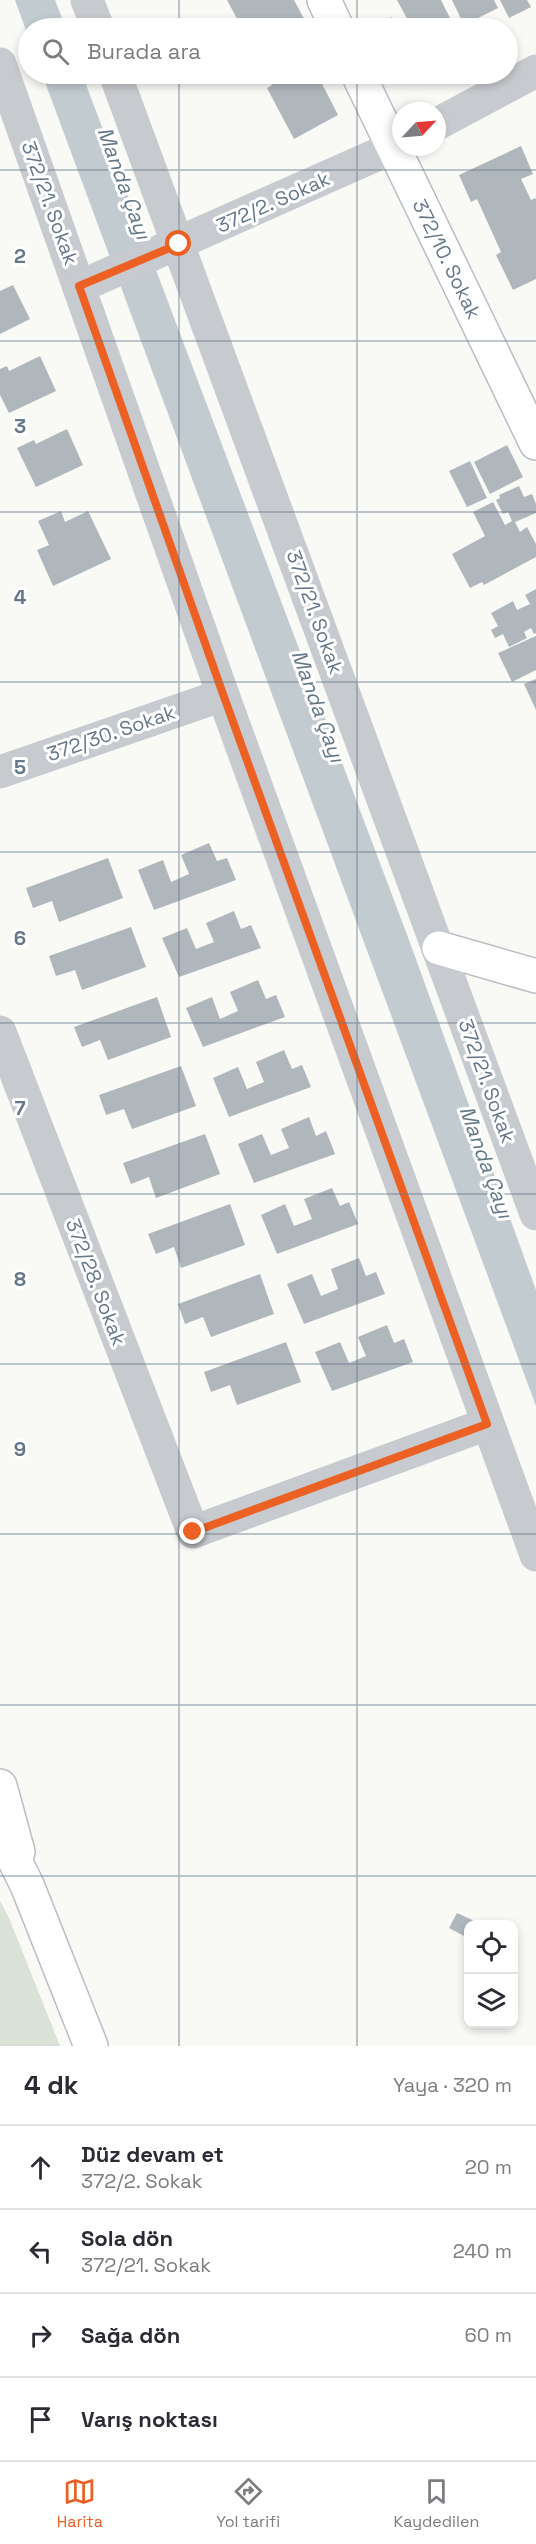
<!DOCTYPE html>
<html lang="tr">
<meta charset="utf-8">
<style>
body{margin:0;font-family:"Space Grotesk",sans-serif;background:#f2f2f3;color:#2b2b33}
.controls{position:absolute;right:18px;bottom:18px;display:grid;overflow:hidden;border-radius:12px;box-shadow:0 3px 9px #0003}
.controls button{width:54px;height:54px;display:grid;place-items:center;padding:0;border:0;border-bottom:2px solid #e1e1e2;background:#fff;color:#2b2b33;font:30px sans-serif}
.compass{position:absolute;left:392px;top:102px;width:54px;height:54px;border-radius:50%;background:#fff;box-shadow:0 3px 9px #0003;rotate:64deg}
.stop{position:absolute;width:18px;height:18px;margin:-14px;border:4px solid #ec6123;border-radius:50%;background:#fff}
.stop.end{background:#ec6123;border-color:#fff;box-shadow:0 2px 6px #0008}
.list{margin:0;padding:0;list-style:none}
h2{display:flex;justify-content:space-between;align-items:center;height:78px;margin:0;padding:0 24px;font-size:26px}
h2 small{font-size:20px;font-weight:400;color:#7c7c81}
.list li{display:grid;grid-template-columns:39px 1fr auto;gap:18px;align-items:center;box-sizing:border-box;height:84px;padding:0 24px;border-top:2px solid #e1e1e2}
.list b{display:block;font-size:22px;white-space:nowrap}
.list p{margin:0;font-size:20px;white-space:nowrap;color:#7c7c81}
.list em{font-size:20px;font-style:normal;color:#7c7c81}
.icon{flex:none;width:33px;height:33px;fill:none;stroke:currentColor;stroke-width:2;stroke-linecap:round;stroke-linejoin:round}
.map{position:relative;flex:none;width:536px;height:2046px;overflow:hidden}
.search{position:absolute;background:#fff;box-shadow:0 3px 9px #0003;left:18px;right:18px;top:18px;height:66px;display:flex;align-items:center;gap:15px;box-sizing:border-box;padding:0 21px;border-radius:33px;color:#7c7c81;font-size:22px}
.sheet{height:414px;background:#fff}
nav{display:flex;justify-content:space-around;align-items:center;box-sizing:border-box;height:84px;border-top:2px solid #e1e1e2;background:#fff;font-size:16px;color:#7c7c81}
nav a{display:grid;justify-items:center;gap:3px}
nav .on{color:#ec6123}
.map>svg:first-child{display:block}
.green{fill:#dae1d7}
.water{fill:#c1cbd0}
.building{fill:#afb7bd}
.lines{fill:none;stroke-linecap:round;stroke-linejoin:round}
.secondary-casing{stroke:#b9bec3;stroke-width:36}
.highway-casing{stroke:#bbbec2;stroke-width:36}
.street{stroke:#c7cace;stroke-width:33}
.secondary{stroke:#fff;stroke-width:33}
.highway{stroke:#fff;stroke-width:33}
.route{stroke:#ec6123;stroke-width:8}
.grid{fill:none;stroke:#667789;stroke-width:1.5;stroke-opacity:0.55}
.labels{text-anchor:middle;stroke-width:6;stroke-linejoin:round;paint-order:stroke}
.street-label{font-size:20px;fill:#667789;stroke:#fff}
.water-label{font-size:21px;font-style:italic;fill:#637884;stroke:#fff}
.grid-label{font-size:20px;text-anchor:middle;font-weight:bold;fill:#667789;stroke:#fff;stroke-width:6;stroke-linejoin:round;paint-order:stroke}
</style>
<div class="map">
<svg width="536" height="2046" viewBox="0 0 536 2046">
<rect width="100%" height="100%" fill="#f9f9f6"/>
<polygon class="green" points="0,1901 9,1918 60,2046 0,2046"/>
<g class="water">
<polygon points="15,0 55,0 66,28 28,28 28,36"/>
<polygon points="42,74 82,74 409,940 536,1290 536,1406"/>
</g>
<g class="building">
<polygon points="227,0 294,0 309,28 242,28"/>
<polygon points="397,0 441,0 455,28 412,28"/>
<polygon points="452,0 494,0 498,8 464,25"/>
<polygon points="500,0 527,0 531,7 509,18"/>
<polygon points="392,17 398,28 380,28 378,25"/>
<polygon points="266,74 317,74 338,115 294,139 267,88 272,85"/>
<polygon points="521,146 533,174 521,179 531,200 536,198 536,279 513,290 496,255 501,252 477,199 471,202 459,175"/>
<polygon points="13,285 30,319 0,334 0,291"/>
<polygon points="40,356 56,391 9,413 0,395 0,369 7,366 9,371"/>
<polygon points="67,429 83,465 36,487 17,448 34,440 36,444"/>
<polygon points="507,445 523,477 490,494 474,462"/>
<polygon points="470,461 487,498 467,507 449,471"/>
<polygon points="519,486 524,497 532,494 536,504 536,513 515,522 520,532 527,527 536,544 536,557 484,585 482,582 470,588 452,554 485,536 473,512 493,502 505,525 512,521 508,512 503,514 496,500 500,498 499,495"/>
<polygon points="61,511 65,522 88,511 111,559 53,586 37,550 49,545 38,521"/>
<polygon points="536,589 536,633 534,634 531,628 524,632 527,638 509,647 503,634 495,638 491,630 498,626 491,613 513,601 517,610 530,604 525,595"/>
<polygon points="536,636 536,670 512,682 498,653"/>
<polygon points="536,679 536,710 524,684"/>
<polygon points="209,843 217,861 227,858 236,880 154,910 138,870 163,860 171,882 189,874 181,855"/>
<polygon points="108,858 123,898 59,922 52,901 33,908 26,888"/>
<polygon points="234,911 241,929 251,925 261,948 179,977 162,938 187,928 196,949 214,942 206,923"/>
<polygon points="131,927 146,967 82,990 75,970 56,976 49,956"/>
<polygon points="258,980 266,999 276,995 285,1017 203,1047 186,1008 212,997 220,1019 238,1011 230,992"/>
<polygon points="157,997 171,1037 108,1060 100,1040 82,1047 74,1027"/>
<polygon points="284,1050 292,1069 302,1065 311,1087 229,1117 213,1078 238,1067 247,1089 264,1082 256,1062"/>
<polygon points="181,1066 196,1106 132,1129 124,1109 106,1115 99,1095"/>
<polygon points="309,1117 316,1136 326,1131 335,1154 254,1183 238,1144 262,1134 271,1155 289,1148 281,1129"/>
<polygon points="205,1134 220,1174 156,1198 149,1177 131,1184 123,1163"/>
<polygon points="332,1188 340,1206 349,1202 358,1224 277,1254 261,1215 285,1204 294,1226 312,1219 304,1199"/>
<polygon points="230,1204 245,1245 181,1268 174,1247 156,1254 148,1234"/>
<polygon points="359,1258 366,1276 376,1272 385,1294 304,1324 287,1284 312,1274 321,1296 338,1289 331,1269"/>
<polygon points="260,1274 274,1314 211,1337 203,1317 185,1324 178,1304"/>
<polygon points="387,1325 394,1343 404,1339 413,1362 332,1391 315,1352 340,1342 349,1363 366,1356 358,1337"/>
<polygon points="286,1342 301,1382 237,1405 230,1385 211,1392 204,1372"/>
<polygon points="457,1913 481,1924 468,1924 468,1938 449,1928"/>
</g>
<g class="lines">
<defs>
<g id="secondary">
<polyline points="324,0 337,28"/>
<polyline points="358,74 536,443"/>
<polyline points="439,948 536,976"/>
</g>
<g id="highway">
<polyline points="0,1786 18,1852"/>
<polyline points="0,1831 27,1885 91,2046"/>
</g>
</defs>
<use href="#secondary" class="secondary-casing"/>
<use href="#highway" class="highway-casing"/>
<g class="street">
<polyline points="87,0 98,28"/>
<polyline points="0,64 223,695 536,1555"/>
<polyline points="115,74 536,1214"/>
<polyline points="437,124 536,71"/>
<polyline points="79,287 401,144"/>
<polyline points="0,772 223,695"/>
<polyline points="0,1032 193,1532 487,1424"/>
</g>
<use href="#secondary" class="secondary"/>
<use href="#highway" class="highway"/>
</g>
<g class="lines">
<polyline class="route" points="179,244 79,286 223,694 487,1424 193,1532"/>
</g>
<path class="grid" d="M179,0V28M357,0V28M179,74V2046M357,74V2046M0,170H536M0,341H536M0,512H536M0,682H536M0,852H536M0,1023H536M0,1194H536M0,1364H536M0,1534H536M0,1705H536M0,1876H536"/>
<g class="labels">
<g class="street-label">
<text transform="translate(273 202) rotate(-24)" y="7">372/2. Sokak</text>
<text transform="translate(50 203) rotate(70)" y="7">372/21. Sokak</text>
<text transform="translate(447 259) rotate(64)" y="7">372/10. Sokak</text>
<text transform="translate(315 612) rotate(70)" y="7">372/21. Sokak</text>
<text transform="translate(111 733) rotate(-19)" y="7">372/30. Sokak</text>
<text transform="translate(487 1081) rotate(70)" y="7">372/21. Sokak</text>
<text transform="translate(96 1282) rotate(69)" y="7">372/28. Sokak</text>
</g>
<g class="water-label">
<text transform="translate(124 183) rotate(70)" y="7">Manda Çayı</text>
<text transform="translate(318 706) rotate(70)" y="7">Manda Çayı</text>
<text transform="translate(486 1162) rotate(70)" y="7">Manda Çayı</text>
</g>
</g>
<g class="grid-label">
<text x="20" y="263">2</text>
<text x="20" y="433">3</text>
<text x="20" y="604">4</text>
<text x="20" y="774">5</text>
<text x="20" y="945">6</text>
<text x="20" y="1115">7</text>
<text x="20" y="1286">8</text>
<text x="20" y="1456">9</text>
</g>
</svg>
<div class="controls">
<button><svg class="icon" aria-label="locate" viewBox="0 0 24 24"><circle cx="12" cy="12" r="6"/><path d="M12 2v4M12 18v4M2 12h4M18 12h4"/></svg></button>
<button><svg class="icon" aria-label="layers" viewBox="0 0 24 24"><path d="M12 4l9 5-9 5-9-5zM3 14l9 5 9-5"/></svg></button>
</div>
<svg class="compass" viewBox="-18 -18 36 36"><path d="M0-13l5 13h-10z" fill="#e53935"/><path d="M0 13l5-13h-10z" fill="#7c7c81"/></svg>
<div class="stop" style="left:179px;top:244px"></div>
<div class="stop end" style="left:193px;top:1532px"></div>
<div class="search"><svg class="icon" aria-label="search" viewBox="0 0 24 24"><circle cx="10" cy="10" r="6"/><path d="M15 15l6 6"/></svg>Burada ara</div>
</div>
<section class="sheet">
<h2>4 dk<small>Yaya · 320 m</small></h2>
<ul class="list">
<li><svg class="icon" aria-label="ahead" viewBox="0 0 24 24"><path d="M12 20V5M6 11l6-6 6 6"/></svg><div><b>Düz devam et</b><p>372/2. Sokak</p></div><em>20 m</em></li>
<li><svg class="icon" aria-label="left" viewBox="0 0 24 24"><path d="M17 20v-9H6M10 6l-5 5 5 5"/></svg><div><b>Sola dön</b><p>372/21. Sokak</p></div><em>240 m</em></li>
<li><svg class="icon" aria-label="right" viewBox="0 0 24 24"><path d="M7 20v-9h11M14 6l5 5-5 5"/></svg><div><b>Sağa dön</b></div><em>60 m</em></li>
<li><svg class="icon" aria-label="arrive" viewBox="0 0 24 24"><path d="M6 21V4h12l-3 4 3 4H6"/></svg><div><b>Varış noktası</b></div></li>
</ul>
</section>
<nav>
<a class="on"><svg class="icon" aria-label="map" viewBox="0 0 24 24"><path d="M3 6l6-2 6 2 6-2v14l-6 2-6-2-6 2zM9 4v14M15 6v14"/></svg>Harita</a>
<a><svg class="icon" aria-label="directions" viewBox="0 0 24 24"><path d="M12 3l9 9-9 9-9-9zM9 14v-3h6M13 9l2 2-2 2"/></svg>Yol tarifi</a>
<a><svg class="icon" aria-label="saved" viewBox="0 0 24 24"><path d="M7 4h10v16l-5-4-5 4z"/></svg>Kaydedilen</a>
</nav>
